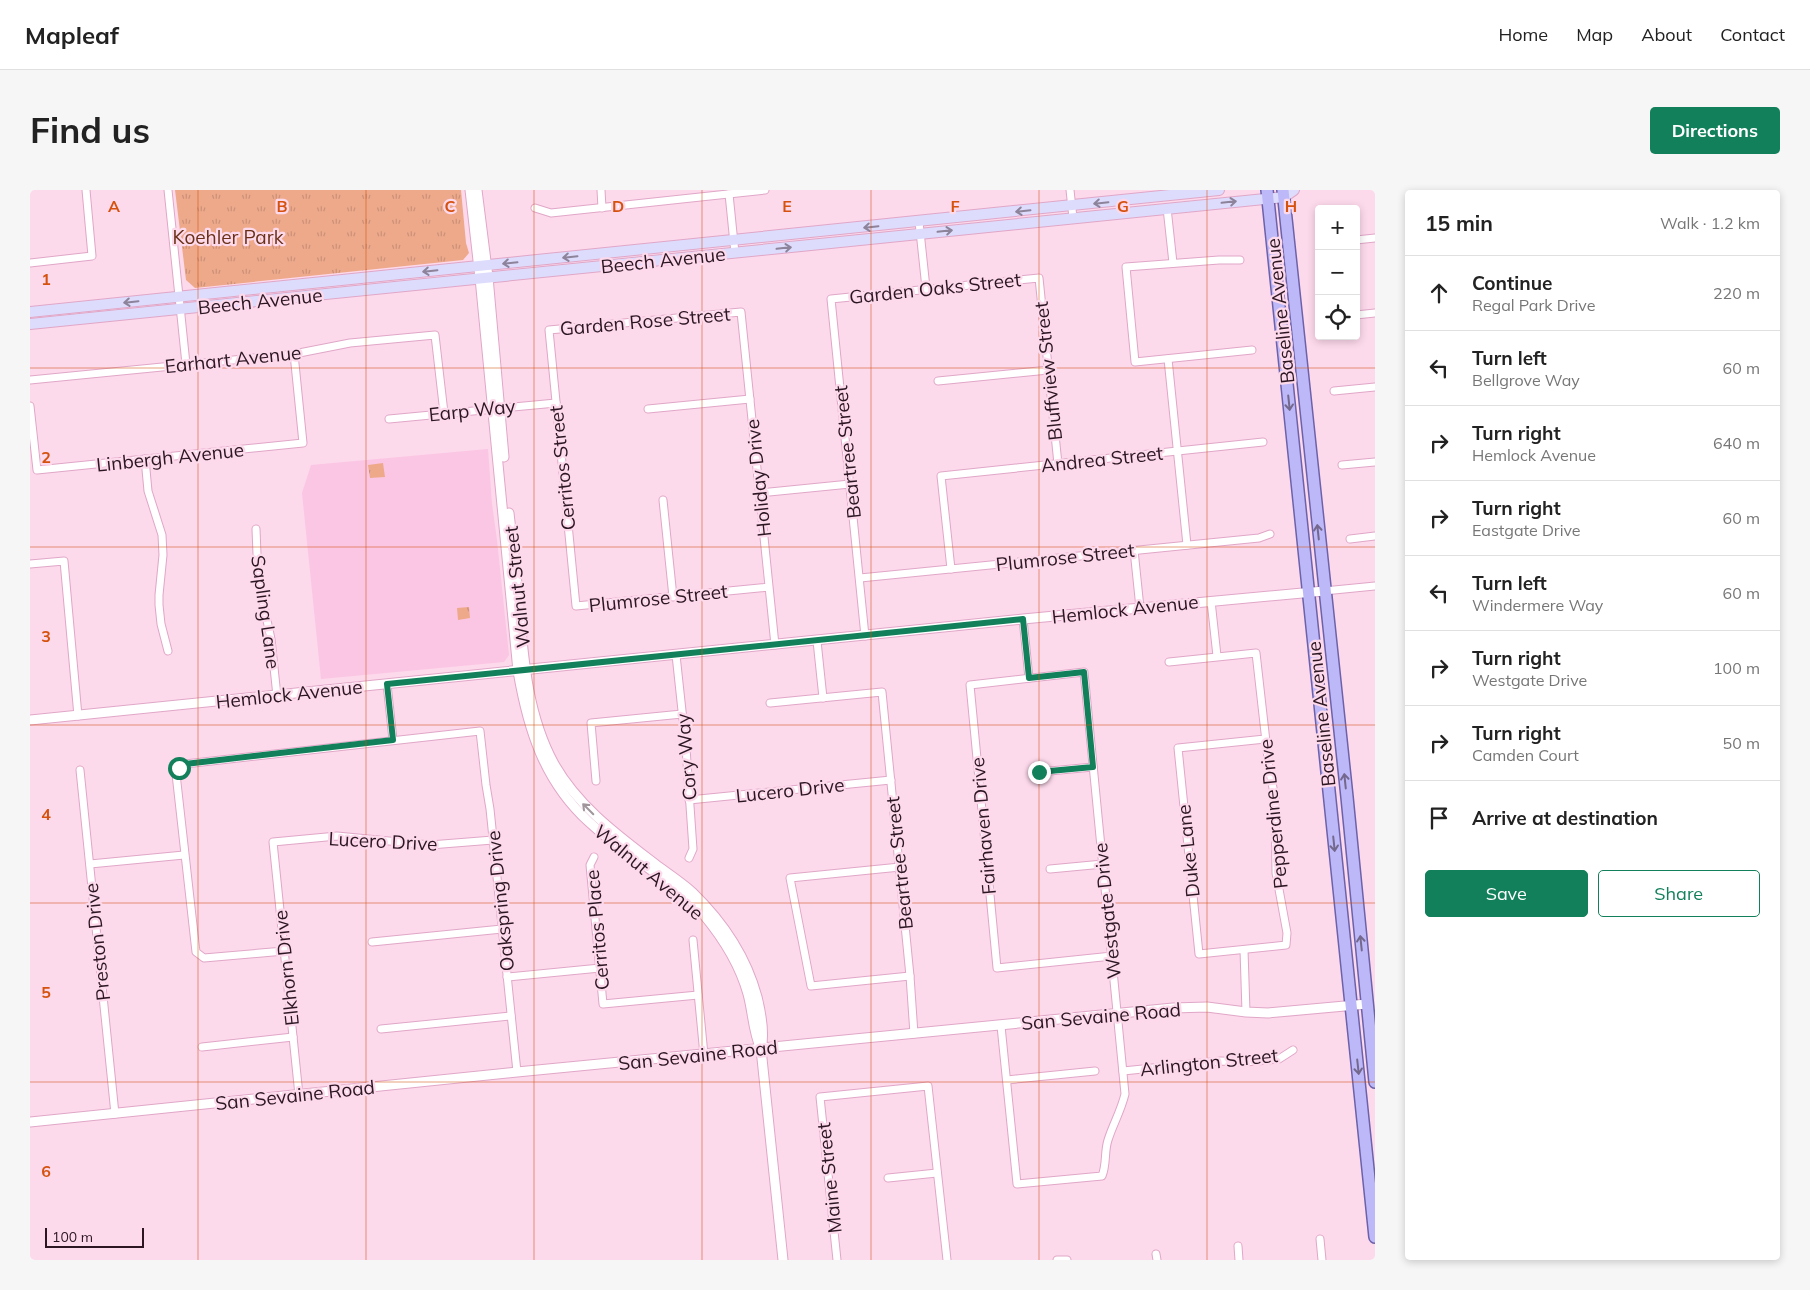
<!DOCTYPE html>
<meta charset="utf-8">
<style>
body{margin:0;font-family:Mulish,sans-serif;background:#f6f6f6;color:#222}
.controls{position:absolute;right:15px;top:15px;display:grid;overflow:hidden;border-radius:5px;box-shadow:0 2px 8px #0003}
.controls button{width:45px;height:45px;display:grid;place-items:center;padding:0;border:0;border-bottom:1px solid #e0e0e0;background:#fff;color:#222;font:25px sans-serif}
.scale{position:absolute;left:15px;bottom:12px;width:99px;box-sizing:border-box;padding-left:5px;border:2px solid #2b1622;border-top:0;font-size:14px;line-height:18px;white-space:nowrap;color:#2b1622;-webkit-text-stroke:4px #fdd9ec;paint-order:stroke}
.stop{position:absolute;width:15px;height:15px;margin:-11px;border:4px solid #13805c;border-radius:50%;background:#fff}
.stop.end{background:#13805c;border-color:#fff;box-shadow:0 1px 5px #0008}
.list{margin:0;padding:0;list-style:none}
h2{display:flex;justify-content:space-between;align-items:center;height:65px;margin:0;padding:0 20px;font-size:21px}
h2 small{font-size:16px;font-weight:400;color:#767676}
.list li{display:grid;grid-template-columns:32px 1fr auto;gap:15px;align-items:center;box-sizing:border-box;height:75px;padding:0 20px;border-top:1px solid #e0e0e0}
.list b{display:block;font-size:19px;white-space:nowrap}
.list p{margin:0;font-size:16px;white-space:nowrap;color:#767676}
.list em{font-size:16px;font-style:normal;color:#767676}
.actions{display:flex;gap:10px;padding:15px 20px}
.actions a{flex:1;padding:11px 0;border:1px solid #13805c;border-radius:5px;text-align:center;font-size:18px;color:#13805c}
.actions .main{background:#13805c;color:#fff}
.icon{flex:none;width:28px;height:28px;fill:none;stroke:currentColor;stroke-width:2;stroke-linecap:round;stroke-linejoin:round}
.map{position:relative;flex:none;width:1345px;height:1070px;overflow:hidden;border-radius:5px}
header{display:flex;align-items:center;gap:30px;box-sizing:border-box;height:70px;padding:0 25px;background:#fff;border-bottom:1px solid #e0e0e0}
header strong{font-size:24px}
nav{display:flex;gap:28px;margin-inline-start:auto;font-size:18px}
.intro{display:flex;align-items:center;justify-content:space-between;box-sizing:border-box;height:120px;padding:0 30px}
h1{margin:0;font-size:35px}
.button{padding:12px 22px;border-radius:5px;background:#13805c;color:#fff;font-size:18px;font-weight:700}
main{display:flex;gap:30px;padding:0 30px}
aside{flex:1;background:#fff;border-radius:5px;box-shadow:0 2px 8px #0003}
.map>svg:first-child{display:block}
.built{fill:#fbc6e3}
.park{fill:url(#park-tufts)}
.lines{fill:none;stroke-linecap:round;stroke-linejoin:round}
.minor-casing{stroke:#e0a7c7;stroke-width:9}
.tertiary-casing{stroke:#e0a7c7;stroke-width:11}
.secondary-casing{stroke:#e0a7c7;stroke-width:12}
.primary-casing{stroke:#6d62aa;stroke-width:14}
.minor{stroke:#fff;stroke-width:7}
.tertiary{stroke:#fff;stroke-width:9}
.secondary{stroke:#dedcfc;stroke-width:10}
.primary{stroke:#bdb9f8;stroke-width:11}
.oneway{stroke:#8d839a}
.oneway2{stroke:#74688d}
.oneway3{stroke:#a0969c}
.route{stroke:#13805c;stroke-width:6}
.grid{fill:none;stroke:#d5520e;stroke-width:1;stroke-opacity:0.55}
.labels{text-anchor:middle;stroke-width:4.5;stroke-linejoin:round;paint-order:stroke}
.park-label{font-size:19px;fill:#693015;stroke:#fdd9ec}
.street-label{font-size:19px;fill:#2b1622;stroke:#fdd9ec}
.grid-label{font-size:16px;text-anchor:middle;font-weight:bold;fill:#d5520e;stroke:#fdd9ec;stroke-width:4.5;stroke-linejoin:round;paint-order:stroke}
</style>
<header>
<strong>Mapleaf</strong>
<nav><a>Home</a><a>Map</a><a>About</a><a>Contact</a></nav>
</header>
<div class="intro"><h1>Find us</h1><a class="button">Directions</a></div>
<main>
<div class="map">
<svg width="1345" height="1070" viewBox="0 0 1345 1070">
<defs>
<pattern id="park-tufts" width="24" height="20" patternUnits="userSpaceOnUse" patternTransform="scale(1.25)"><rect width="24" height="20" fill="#eea98b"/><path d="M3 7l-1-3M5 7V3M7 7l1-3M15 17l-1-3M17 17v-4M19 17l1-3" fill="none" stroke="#cc9178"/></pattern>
</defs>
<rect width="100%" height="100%" fill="#fdd9ec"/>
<polygon class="built" points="458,259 462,314 467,350 479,465 474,472 291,489 272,303 281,275"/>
<g class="park">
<polygon points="145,0 431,0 436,53 439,63 433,70 165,98 156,90"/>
<polygon points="353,273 355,287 340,288 338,275"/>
<polygon points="439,417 440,428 428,430 427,418"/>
</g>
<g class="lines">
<defs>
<g id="minor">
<polyline points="138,0 156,174"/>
<polyline points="571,0 572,18"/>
<polyline points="1040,0 1043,28"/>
<polyline points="699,4 705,63"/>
<polyline points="505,18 521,23 735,0"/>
<polyline points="1137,18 1143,73"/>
<polyline points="889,32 896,98"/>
<polyline points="1326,50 1345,48"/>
<polyline points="1210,70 1189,70 1096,77 1105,172 1222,160"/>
<polyline points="0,73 62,66 56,0"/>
<polyline points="1326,125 1345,123"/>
<polyline points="1138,169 1157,355"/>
<polyline points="0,190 264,164 320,153 405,145 414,223"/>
<polyline points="908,191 1018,180"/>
<polyline points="1304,201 1345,197"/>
<polyline points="0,216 7,280 273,253 264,164"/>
<polyline points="618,219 720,209"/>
<polyline points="359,229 526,213"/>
<polyline points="115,269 118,301 132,345 133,365 129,405 129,415 131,434 138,461"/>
<polyline points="1312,275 1345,272"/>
<polyline points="729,303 820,294"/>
<polyline points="633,310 643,407"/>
<polyline points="226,339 228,389 241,449 247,506"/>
<polyline points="1320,349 1345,346"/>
<polyline points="1104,360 1110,418"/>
<polyline points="0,374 34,371 48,526"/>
<polyline points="921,379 911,286 1233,252"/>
<polyline points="830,388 1229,348 1240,344"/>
<path d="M739,397L546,416L519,140L711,122C722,233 733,344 745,455"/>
<polyline points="1294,401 1345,396"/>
<polyline points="1181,411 1187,466"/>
<polyline points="993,429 999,488"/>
<polyline points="835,446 801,109 1009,88 1028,274"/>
<polyline points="787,451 793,508"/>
<polyline points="646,465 656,558 663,659 659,668"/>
<polyline points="1139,472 1226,463 1239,578 1245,608 1246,683 1257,743 1256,755 1169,764 1148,558 1235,549"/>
<polyline points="357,494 363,550"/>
<polyline points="740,513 852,502 880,786 884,844"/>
<polyline points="50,580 85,924"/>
<polyline points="1009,582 1063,577"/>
<polyline points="566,591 561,533 652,524"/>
<polyline points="659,610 861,590"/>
<polyline points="564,667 560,675 573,814 668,805"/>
<polyline points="60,674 154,665"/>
<polyline points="870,677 760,688 781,796 880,786"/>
<polyline points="1020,679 1073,674"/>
<polyline points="663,750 674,865"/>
<polyline points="342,752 472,739"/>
<polyline points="1214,760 1216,822"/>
<polyline points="254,761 174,768 166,762 146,584 149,578 155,574 450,541 456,595 460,619 487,882"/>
<polyline points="477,787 570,778"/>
<path d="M971,836L987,994L1072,986C1077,974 1074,962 1078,950C1083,934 1091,921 1095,904L1054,482L940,495L967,778L1082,766"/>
<polyline points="351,839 481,826"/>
<polyline points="172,857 263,847"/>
<polyline points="1093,881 1191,871 1215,872 1249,869 1263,860"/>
<polyline points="977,890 1065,881"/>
<polyline points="269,905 243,652 307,646 400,655 463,650"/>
<polyline points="858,988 907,983"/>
<polyline points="1290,1049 1292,1070"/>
<polyline points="1208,1056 1209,1070"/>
<polyline points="1126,1064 1127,1070"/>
<polyline points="807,1070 790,907 898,896 917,1070"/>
<polyline points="1027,1070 1037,1070"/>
</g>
<g id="tertiary">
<path d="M440,0L450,88L488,481C498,539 514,591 559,632C572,644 586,655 601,665C625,684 654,701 674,725C693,748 710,775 718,804C723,822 723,842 731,859L753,1070"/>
<polyline points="447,0 458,87 474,267"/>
<path d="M479,323C482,350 486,378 488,406C493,463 496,523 524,574C549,618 590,647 629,677C640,685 652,693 662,702C692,731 716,766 727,807C731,823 735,843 731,859"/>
<polyline points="0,530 993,429 1294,401"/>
<polyline points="0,932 487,882 1143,818 1177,817 1216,822 1238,823 1337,814"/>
</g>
<g id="secondary">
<polyline points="0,122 1189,0"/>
<polyline points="0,134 1254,7 1264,0"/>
</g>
<g id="primary">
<polyline points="1237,0 1345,1047"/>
<polyline points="1253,0 1317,607 1345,892"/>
</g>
</defs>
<use href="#minor" class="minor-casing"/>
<use href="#tertiary" class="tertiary-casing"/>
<use href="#secondary" class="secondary-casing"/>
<use href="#primary" class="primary-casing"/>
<use href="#minor" class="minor"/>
<use href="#tertiary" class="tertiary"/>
<use href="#secondary" class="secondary"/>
<use href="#primary" class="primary"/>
</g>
<defs><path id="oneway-shaft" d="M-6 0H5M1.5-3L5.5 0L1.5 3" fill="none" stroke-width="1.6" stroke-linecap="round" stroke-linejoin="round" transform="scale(1.25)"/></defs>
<g class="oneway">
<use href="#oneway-shaft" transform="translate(1199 12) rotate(-6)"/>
<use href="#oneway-shaft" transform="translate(1071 13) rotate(174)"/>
<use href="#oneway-shaft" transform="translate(993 21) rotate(174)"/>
<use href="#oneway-shaft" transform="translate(841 37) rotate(174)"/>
<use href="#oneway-shaft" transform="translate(915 41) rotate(-6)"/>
<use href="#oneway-shaft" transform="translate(754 58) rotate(-6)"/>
<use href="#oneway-shaft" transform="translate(540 67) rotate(174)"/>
<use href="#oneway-shaft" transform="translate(480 73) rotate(174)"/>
<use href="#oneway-shaft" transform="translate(400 81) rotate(174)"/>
<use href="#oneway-shaft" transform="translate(101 112) rotate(174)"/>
</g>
<g class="oneway2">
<use href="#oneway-shaft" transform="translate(1259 213) rotate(84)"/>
<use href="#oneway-shaft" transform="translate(1288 342) rotate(-96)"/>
<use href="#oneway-shaft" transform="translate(1315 591) rotate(-96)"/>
<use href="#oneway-shaft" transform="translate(1304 654) rotate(84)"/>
<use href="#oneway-shaft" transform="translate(1331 753) rotate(-96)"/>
<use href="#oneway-shaft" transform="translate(1328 877) rotate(84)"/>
</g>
<use class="oneway3" href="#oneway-shaft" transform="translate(558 619) rotate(-135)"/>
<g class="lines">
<polyline class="route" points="149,578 155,574 363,550 357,494 993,429 999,488 1054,482 1063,577 1009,582"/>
</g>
<path class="grid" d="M168,0V1070M336,0V1070M504,0V1070M672,0V1070M841,0V1070M1009,0V1070M1177,0V1070M0,178H1345M0,357H1345M0,535H1345M0,713H1345M0,892H1345"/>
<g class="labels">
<g class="park-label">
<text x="198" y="54">Koehler Park</text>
</g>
<g class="street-label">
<text transform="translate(633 70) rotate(-6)" y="7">Beech Avenue</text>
<text transform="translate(905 98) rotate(-6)" y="7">Garden Oaks Street</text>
<text transform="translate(230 111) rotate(-6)" y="7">Beech Avenue</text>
<text transform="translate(1250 121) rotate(-96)" y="7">Baseline Avenue</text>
<text transform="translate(615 131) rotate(-5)" y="7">Garden Rose Street</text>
<text transform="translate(203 169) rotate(-6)" y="7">Earhart Avenue</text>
<text transform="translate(1018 181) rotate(-96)" y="7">Bluffview Street</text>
<text transform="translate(442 220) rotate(-6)" y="7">Earp Way</text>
<text transform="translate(817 262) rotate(-96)" y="7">Beartree Street</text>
<text transform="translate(140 267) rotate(-6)" y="7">Linbergh Avenue</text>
<text transform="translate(1072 269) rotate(-6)" y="7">Andrea Street</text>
<text transform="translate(532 278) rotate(-96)" y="7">Cerritos Street</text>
<text transform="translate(728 288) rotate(-96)" y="7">Holiday Drive</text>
<text transform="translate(1035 367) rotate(-6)" y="7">Plumrose Street</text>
<text transform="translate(487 397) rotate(-96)" y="7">Walnut Street</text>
<text transform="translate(628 408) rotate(-6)" y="7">Plumrose Street</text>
<text transform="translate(1095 419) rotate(-6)" y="7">Hemlock Avenue</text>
<text transform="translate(236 422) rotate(82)" y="7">Sapling Lane</text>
<text transform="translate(259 504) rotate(-6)" y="7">Hemlock Avenue</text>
<text transform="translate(1291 524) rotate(-96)" y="7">Baseline Avenue</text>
<text transform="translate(656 567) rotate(-95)" y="7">Cory Way</text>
<text transform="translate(760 600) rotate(-6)" y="7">Lucero Drive</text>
<text transform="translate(1243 624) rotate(-96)" y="7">Pepperdine Drive</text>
<text transform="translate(953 636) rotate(-95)" y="7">Fairhaven Drive</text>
<text transform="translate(353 651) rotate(3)" y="7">Lucero Drive</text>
<text transform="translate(1158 661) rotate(-96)" y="7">Duke Lane</text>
<text transform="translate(869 673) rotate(-96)" y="7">Beartree Street</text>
<text transform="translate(619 682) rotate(40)" y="7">Walnut Avenue</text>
<text transform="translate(470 711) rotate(-96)" y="7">Oakspring Drive</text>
<text transform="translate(1077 721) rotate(-96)" y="7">Westgate Drive</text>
<text transform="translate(567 740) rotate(-95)" y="7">Cerritos Place</text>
<text transform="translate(67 752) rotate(-96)" y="7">Preston Drive</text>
<text transform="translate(256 778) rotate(-96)" y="7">Elkhorn Drive</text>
<text transform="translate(1071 826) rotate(-5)" y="7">San Sevaine Road</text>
<text transform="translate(668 865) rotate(-6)" y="7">San Sevaine Road</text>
<text transform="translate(1179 872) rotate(-6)" y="7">Arlington Street</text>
<text transform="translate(265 905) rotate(-6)" y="7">San Sevaine Road</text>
<text transform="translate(799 988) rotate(-96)" y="7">Maine Street</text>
</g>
</g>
<g class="grid-label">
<text x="84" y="22">A</text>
<text x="252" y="22">B</text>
<text x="420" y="22">C</text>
<text x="588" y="22">D</text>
<text x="757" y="22">E</text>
<text x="925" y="22">F</text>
<text x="1093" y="22">G</text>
<text x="1261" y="22">H</text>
<text x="16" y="95">1</text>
<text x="16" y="273">2</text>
<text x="16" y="452">3</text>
<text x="16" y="630">4</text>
<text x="16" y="808">5</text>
<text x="16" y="987">6</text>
</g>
</svg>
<div class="controls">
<button>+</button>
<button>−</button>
<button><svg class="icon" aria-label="locate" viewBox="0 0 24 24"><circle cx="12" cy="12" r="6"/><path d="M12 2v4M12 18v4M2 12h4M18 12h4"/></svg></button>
</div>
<div class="scale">100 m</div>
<div class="stop" style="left:149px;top:578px"></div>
<div class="stop end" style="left:1009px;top:582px"></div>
</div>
<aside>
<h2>15 min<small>Walk · 1.2 km</small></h2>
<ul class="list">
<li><svg class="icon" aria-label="ahead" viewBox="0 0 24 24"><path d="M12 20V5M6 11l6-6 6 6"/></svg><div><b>Continue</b><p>Regal Park Drive</p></div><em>220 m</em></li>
<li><svg class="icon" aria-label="left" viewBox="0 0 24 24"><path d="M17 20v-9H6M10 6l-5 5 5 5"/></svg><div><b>Turn left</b><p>Bellgrove Way</p></div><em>60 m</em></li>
<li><svg class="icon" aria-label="right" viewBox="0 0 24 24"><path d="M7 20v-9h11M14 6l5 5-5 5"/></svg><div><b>Turn right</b><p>Hemlock Avenue</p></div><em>640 m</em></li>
<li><svg class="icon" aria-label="right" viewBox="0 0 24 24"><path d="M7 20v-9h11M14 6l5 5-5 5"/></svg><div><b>Turn right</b><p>Eastgate Drive</p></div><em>60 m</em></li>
<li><svg class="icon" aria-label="left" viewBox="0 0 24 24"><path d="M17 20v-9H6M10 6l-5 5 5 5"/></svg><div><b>Turn left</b><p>Windermere Way</p></div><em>60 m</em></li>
<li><svg class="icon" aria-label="right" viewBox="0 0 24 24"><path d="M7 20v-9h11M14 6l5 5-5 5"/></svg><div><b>Turn right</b><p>Westgate Drive</p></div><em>100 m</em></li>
<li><svg class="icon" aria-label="right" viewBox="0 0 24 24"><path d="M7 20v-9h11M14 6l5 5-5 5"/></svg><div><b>Turn right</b><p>Camden Court</p></div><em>50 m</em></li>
<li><svg class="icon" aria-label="arrive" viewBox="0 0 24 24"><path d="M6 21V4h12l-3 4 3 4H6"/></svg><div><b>Arrive at destination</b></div></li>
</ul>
<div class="actions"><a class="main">Save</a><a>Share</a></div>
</aside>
</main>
